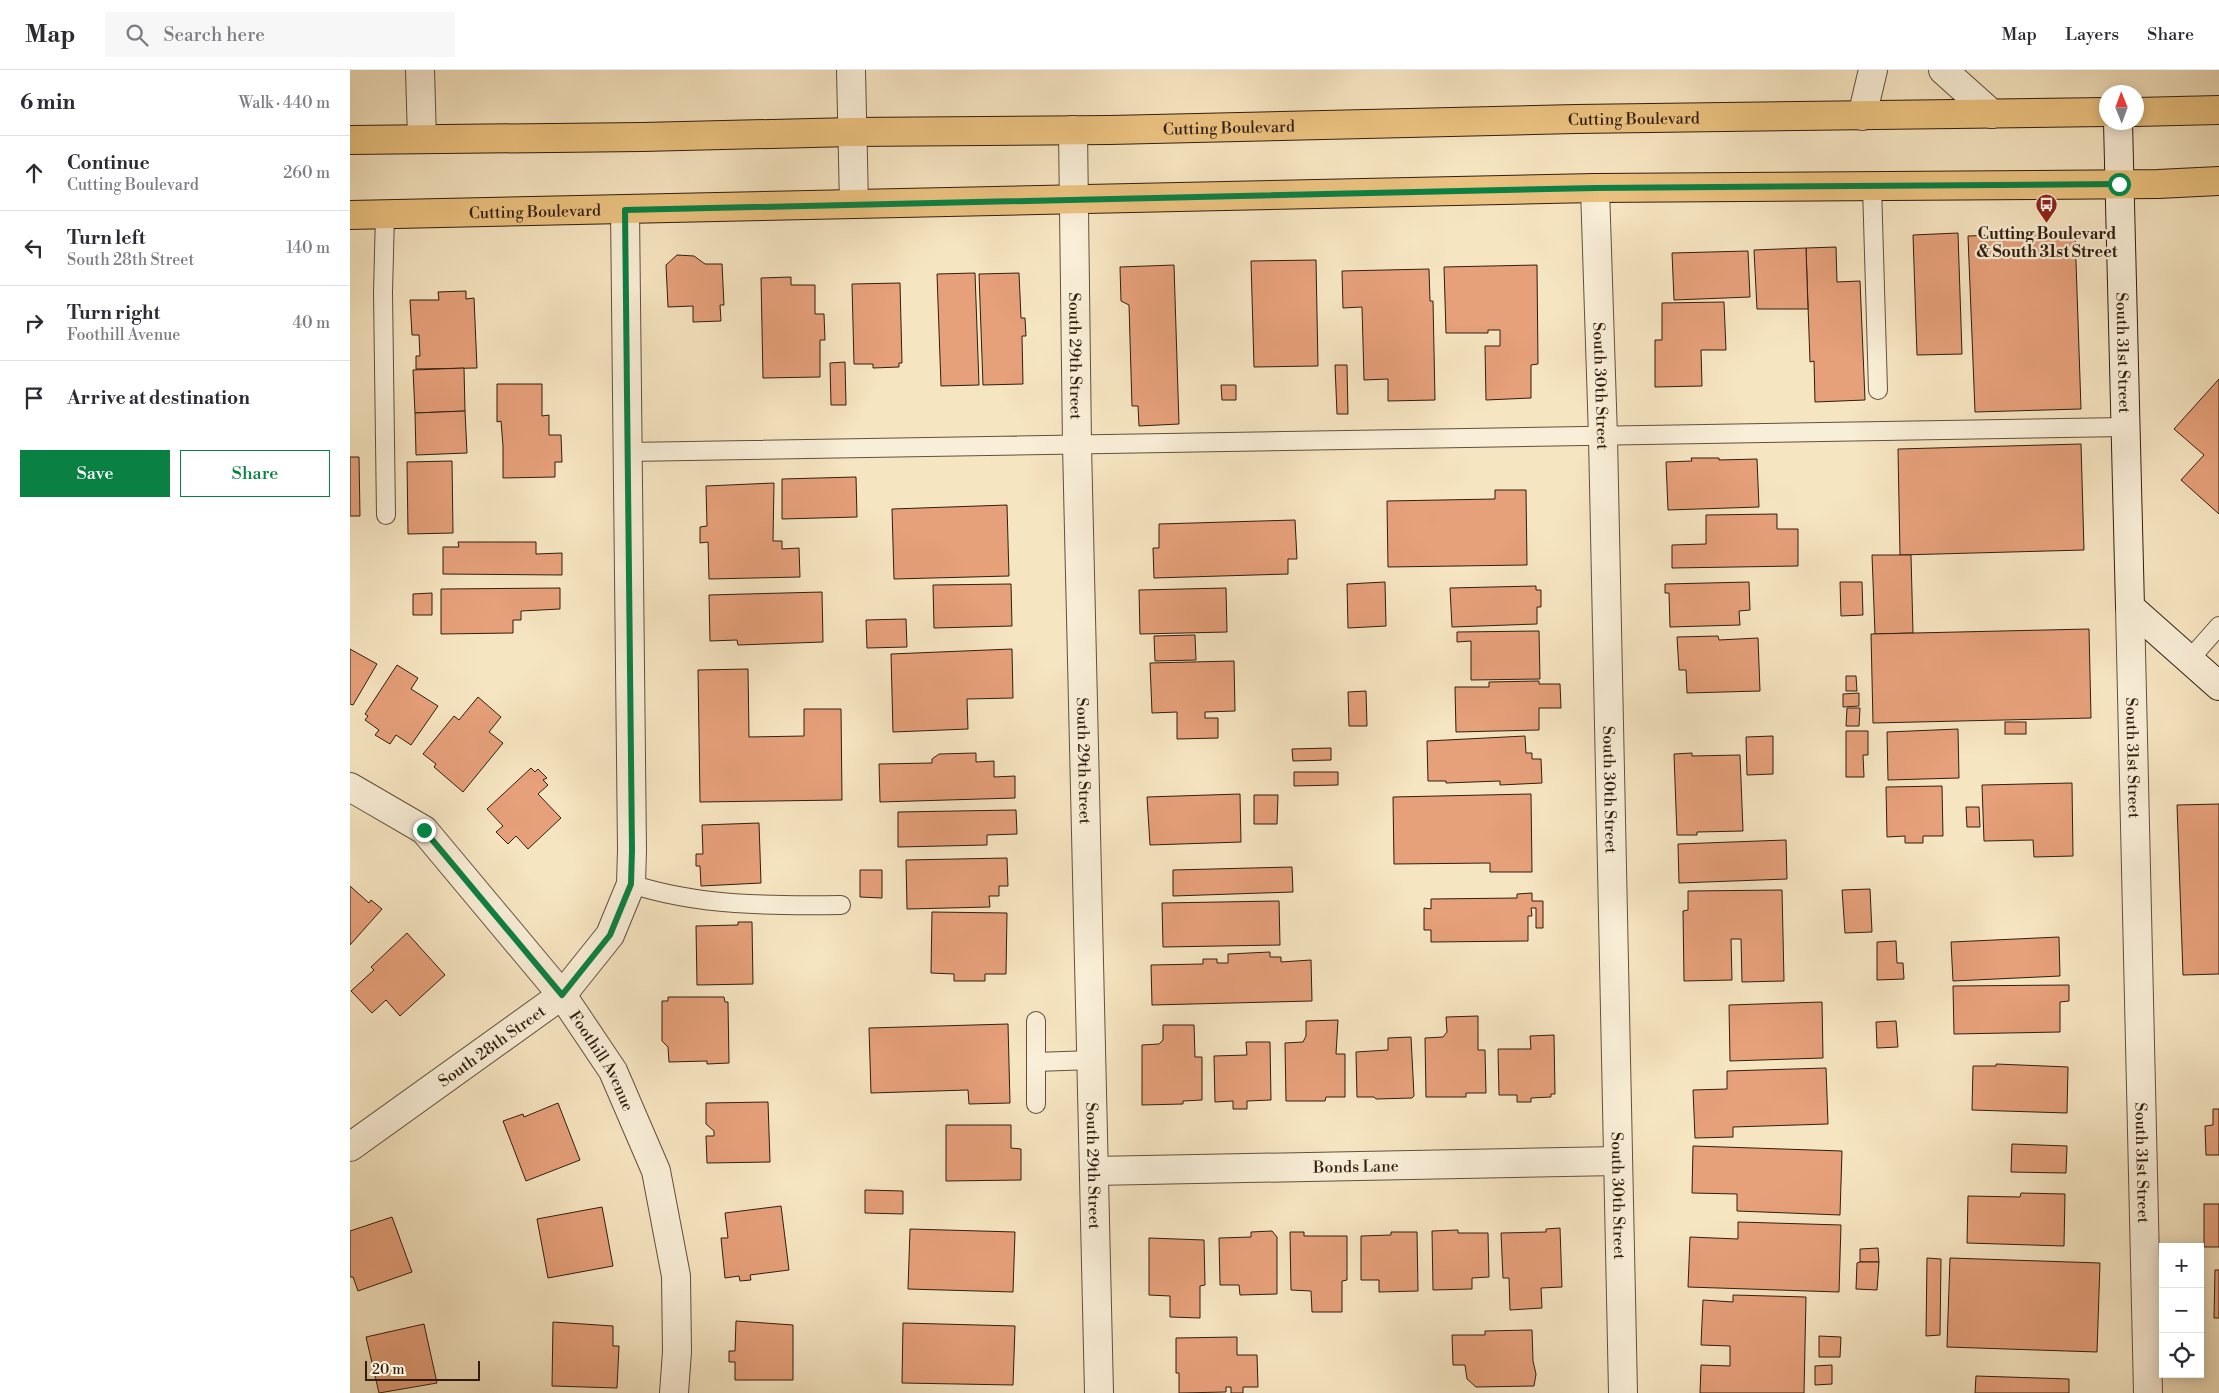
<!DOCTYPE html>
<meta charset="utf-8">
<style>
body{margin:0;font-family:"Libre Bodoni",serif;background:#f7f7f7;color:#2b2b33}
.controls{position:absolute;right:15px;bottom:15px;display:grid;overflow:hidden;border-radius:0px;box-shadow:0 2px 12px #0003}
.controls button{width:45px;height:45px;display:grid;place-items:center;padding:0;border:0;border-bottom:1px solid #e1e1e2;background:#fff;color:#2b2b33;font:25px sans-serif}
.compass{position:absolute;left:1749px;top:15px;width:45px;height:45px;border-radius:50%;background:#fff;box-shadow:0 2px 12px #0003;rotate:359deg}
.scale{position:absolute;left:15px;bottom:12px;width:115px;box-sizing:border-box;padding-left:5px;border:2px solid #311e10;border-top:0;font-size:14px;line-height:18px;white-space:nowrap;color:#311e10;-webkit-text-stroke:4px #f9eed7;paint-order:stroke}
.stop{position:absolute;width:15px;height:15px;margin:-11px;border:4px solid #0b8043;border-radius:50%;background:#fff}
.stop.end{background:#0b8043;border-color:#fff;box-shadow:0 1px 5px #0008}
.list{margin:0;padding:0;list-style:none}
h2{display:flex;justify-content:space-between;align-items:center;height:65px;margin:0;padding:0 20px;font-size:21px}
h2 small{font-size:16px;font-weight:400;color:#7c7c81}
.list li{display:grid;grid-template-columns:32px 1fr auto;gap:15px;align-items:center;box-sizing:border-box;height:75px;padding:0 20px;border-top:1px solid #e1e1e2}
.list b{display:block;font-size:19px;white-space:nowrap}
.list p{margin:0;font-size:16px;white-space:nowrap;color:#7c7c81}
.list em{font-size:16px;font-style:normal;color:#7c7c81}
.actions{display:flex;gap:10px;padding:15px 20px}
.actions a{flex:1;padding:11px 0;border:1px solid #0b8043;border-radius:0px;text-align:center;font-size:18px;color:#0b8043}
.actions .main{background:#0b8043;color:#fff}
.icon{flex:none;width:28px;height:28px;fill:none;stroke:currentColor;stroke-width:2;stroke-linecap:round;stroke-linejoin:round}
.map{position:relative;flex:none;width:1869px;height:1323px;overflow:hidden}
header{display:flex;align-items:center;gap:30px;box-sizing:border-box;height:70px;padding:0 25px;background:#fff;border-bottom:1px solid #e1e1e2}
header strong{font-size:24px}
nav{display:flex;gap:28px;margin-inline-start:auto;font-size:18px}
.search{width:350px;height:45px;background:#f7f7f7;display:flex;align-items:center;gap:12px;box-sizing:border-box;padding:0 18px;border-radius:0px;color:#7c7c81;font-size:19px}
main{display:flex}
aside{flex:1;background:#fff}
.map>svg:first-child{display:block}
.building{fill:#e6a07a;stroke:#311e10}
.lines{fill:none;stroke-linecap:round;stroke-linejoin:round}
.lane-casing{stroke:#62503c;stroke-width:20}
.street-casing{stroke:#62503c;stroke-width:30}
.secondary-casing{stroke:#311e10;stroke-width:30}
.primary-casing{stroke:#311e10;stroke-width:30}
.lane{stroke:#f9eed7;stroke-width:18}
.street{stroke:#f9eed7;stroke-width:28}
.secondary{stroke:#f9eed7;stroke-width:28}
.primary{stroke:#ebc280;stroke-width:28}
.route{stroke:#0b8043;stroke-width:6}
.labels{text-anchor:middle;stroke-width:4.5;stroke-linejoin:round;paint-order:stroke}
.street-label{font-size:16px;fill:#311e10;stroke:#f9eed7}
.poi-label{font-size:16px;font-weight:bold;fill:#311e10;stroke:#f9eed7}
</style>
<header>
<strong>Map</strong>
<div class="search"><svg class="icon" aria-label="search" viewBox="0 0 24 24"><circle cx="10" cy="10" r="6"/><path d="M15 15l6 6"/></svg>Search here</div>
<nav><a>Map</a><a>Layers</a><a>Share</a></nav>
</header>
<main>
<aside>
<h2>6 min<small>Walk · 440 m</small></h2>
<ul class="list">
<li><svg class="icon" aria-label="ahead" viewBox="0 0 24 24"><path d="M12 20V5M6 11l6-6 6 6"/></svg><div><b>Continue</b><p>Cutting Boulevard</p></div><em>260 m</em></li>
<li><svg class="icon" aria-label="left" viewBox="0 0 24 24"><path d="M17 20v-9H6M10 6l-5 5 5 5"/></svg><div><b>Turn left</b><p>South 28th Street</p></div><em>140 m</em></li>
<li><svg class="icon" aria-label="right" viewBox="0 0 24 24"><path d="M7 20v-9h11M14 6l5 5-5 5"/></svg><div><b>Turn right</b><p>Foothill Avenue</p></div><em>40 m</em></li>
<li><svg class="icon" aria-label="arrive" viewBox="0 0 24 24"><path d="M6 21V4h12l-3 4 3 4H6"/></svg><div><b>Arrive at destination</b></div></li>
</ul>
<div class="actions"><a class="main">Save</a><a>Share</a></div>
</aside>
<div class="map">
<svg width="1869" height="1323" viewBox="0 0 1869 1323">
<rect width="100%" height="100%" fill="#f6e5c1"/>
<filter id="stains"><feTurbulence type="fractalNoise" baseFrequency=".004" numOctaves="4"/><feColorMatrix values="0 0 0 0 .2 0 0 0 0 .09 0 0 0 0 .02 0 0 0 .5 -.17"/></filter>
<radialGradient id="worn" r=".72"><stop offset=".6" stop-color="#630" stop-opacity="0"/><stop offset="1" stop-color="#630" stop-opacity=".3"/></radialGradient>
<g class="building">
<polygon points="1725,162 1731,339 1625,342 1618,166"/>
<polygon points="1608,163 1612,284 1567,285 1563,165"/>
<polygon points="1486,177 1487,212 1510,211 1515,330 1465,332 1464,291 1460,292 1456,178"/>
<polygon points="1456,178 1458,239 1407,239 1404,180"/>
<polygon points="1398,181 1400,227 1324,230 1322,183"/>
<polygon points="327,185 344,186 355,194 372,194 374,235 370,235 371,251 343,252 343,236 318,237 316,195"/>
<polygon points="966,190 968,296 904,297 901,191"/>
<polygon points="824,195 829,354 789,356 788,336 782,336 779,235 771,231 770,197"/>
<polygon points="1187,195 1188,294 1181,295 1181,328 1136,330 1135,276 1150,276 1150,260 1138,260 1138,263 1096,263 1094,197"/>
<polygon points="1079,199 1080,231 1083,231 1085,330 1038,331 1038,309 1014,310 1012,237 993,238 992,201"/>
<polygon points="625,203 629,315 591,316 587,204"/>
<polygon points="669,203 671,248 675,248 676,266 672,266 673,314 633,315 629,204"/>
<polygon points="441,207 441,215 465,215 465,244 474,244 475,270 470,270 470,307 413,308 411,208"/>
<polygon points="550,213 552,293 549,293 549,297 523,298 523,294 504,294 502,214"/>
<polygon points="116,221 116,229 124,228 127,298 66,299 66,286 70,286 69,265 62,265 60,230 89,230 88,222"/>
<polygon points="1374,232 1376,280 1351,280 1352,316 1305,317 1305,270 1312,270 1312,233"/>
<polygon points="495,292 496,335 481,335 480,293"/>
<polygon points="985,295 997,295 998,344 987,344"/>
<polygon points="114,298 115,341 65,343 63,300"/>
<polygon points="1869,309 1869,444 1831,410 1854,385 1824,359"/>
<polygon points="147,314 192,314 192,346 199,345 199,365 211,365 212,392 205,392 205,407 153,408 153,376 151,351 147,352"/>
<polygon points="871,315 886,315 886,330 872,330"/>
<polygon points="115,341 117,383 66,385 65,343"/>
<polygon points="1731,374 1734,480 1550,485 1548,379"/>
<polygon points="0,387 9,387 10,446 0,446"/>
<polygon points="1341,388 1369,388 1369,390 1407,389 1409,437 1318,440 1316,392 1342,391"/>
<polygon points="102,391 103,463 58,464 57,392"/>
<polygon points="506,407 507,447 432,449 432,409"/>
<polygon points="424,413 423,471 432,471 432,479 449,478 450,507 359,509 358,472 350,473 350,457 357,456 356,416"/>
<polygon points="1145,420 1176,420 1177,495 1038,497 1037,431 1145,429"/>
<polygon points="657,435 659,506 544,509 542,439"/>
<polygon points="1427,444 1427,459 1448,459 1448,496 1322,498 1322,475 1356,474 1356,445"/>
<polygon points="945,450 947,489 938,489 938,504 804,508 803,478 809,478 809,454"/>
<polygon points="108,472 186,472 186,484 212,483 212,505 93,504 93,477 109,477"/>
<polygon points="1522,485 1561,485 1563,563 1525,564"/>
<polygon points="1035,512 1036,556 998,558 997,514"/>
<polygon points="1399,512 1400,540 1389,541 1390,555 1320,557 1319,523 1315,523 1315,514"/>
<polygon points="1490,512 1512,512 1513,545 1491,546"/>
<polygon points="661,514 662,556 584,558 583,515"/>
<polygon points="1186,516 1186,520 1191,520 1191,537 1187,537 1187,554 1102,557 1100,518"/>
<polygon points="210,518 210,539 171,541 171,550 163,550 163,563 91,564 91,519"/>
<polygon points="876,518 877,562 790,564 789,520"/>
<polygon points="472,522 473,572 388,575 387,570 360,571 359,525"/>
<polygon points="82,523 82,545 63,545 63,524"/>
<polygon points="556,549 557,577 517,578 516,550"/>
<polygon points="1739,559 1741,648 1523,653 1521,564"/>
<polygon points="1189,561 1190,609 1121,610 1121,571 1107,572 1107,562"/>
<polygon points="845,565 846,590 805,591 804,566"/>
<polygon points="1368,566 1369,570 1408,568 1410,621 1337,623 1336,600 1329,600 1327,567"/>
<polygon points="0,579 27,594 3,635 0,634"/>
<polygon points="662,579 663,628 617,629 618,659 543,662 541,584"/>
<polygon points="884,591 885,641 855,642 855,648 868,648 868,668 827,669 827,642 802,643 800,593"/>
<polygon points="47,595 68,608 61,619 88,636 61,675 46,665 40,674 25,665 29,660 15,650 18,646 15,644"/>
<polygon points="398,599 399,667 454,666 454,639 491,639 492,730 350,732 348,600"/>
<polygon points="1496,606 1506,606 1507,621 1496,621"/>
<polygon points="1189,611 1189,614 1210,614 1211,638 1189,638 1189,660 1106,662 1105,617 1139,617 1139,612"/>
<polygon points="1016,621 1017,656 999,656 998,622"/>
<polygon points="1509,623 1509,636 1493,637 1493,624"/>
<polygon points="128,627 151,647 139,662 153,673 113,722 84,697 86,694 73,684 104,646 109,650"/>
<polygon points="1497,638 1510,638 1509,656 1496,656"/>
<rect x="1655" y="652" width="21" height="12"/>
<polygon points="1608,659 1609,708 1538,710 1537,662"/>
<polygon points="1496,661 1518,661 1518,685 1513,685 1514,707 1496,707"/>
<polygon points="1175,666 1176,683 1182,683 1182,689 1191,689 1192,713 1150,715 1150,711 1096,713 1096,711 1078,711 1077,671"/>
<polygon points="1423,666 1423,704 1397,705 1396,667"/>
<polygon points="981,678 981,690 943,691 942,679"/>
<polygon points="626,683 626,692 644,691 644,707 665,706 665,728 530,732 529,694 582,693 582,689 589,684"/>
<polygon points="1342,683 1342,686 1390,685 1393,761 1347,762 1347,765 1327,765 1324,684"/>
<polygon points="181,698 185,702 188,699 197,708 193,710 198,715 188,724 211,748 178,779 166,766 158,774 146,762 153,756 137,739"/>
<polygon points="944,702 988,702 988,715 944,716"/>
<polygon points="1722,713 1723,786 1684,787 1683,770 1634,771 1632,715"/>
<polygon points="1592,716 1593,766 1573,766 1573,773 1555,773 1555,766 1537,767 1536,717"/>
<polygon points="890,724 891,772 800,775 797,727"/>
<polygon points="1181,724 1182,802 1140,802 1140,793 1044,794 1043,727"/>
<polygon points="904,725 928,725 927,754 904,754"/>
<polygon points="1869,734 1869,904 1833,905 1827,735"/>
<polygon points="1616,737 1629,737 1630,757 1617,757"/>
<polygon points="666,740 667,764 637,765 637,775 548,777 548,742"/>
<polygon points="409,753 411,813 351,816 350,796 346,796 346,784 353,784 352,755"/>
<polygon points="1436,770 1437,809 1329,813 1328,774"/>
<polygon points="657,788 658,816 649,816 649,826 639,826 640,837 557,839 556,790"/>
<polygon points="942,797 943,822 823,826 823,800"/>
<polygon points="510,800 532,800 532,828 510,827"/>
<polygon points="0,816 19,833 21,830 32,839 0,875"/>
<polygon points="1520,819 1522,862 1495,863 1492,820"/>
<polygon points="1432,820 1434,911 1392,912 1391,869 1381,869 1382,910 1334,911 1333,841 1338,840 1338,821"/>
<polygon points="1182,823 1182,831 1193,831 1193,858 1186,858 1186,838 1181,838 1182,846 1178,846 1178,871 1081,872 1081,860 1074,860 1074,838 1081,839 1081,829 1167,828 1167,824"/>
<polygon points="929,831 930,875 813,877 812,833"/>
<polygon points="582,842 657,843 656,904 635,904 635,911 604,911 604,904 581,903"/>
<polygon points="388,852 402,852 403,914 347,915 346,856 388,855"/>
<polygon points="57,863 95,905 50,946 36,930 22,943 1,921 24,900 21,897"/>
<polygon points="1709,867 1710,906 1603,911 1601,872"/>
<polygon points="1546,871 1547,893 1553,893 1554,909 1527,910 1527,872"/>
<polygon points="920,882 920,887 931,887 931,892 961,890 962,931 802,935 801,895 853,894 853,889 867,889 867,893 878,893 878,884"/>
<polygon points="1719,915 1719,931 1710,932 1710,962 1604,964 1603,916"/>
<polygon points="318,927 374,927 375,932 378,932 379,993 357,994 357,991 319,992 318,977 312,971 312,931 318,931"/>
<polygon points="1472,932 1473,988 1380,991 1379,935"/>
<polygon points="1128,946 1128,980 1135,980 1136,1023 1116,1023 1116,1027 1076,1027 1075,968 1093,967 1097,962 1096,947"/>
<polygon points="988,950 986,984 995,984 995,1027 976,1027 975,1031 936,1031 935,973 953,972 956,966 956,951"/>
<polygon points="1546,951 1548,977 1527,978 1526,952"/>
<polygon points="658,954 660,1033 619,1034 618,1020 521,1023 519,958"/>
<polygon points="813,955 844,955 845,987 852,987 852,1030 833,1031 833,1034 792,1035 792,975 809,974 813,970"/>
<polygon points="1204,965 1205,1024 1201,1024 1201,1027 1181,1028 1181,1032 1167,1032 1167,1025 1149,1025 1148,979 1181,979 1180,966"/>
<polygon points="1061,967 1064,1026 1062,1028 1026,1029 1024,1027 1007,1027 1006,982 1038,980 1038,968"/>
<polygon points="896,972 920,972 921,1030 897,1031 897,1039 883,1039 883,1031 865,1032 864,986 897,985"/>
<polygon points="1646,994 1718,997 1717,1043 1622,1040 1623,996 1646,996"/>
<polygon points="1476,998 1478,1054 1383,1057 1383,1067 1345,1068 1343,1020 1377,1019 1377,1001"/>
<polygon points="418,1032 420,1092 357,1093 356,1066 364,1066 364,1061 356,1054 356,1033"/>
<polygon points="208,1033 230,1090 176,1111 153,1051 173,1044 174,1047"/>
<polygon points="1863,1039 1869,1039 1869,1085 1856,1085 1855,1056 1863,1055"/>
<polygon points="596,1055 661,1055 661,1078 671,1079 671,1110 596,1111"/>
<polygon points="1662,1074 1717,1076 1716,1103 1661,1102"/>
<polygon points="1343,1076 1492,1081 1490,1145 1387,1141 1387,1124 1342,1123"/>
<polygon points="515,1120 553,1121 553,1144 515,1143"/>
<polygon points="1671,1123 1715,1124 1714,1176 1617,1173 1618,1126 1670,1127"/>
<rect x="1854" y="1134" width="15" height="43"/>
<polygon points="431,1136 439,1200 400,1205 401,1210 390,1211 389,1206 375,1208 371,1168 378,1168 375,1143"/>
<polygon points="252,1137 263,1196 198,1208 187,1149"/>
<polygon points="42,1147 62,1202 8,1221 3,1207 0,1207 0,1161"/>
<polygon points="1388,1152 1491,1155 1489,1222 1338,1217 1340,1167 1388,1169"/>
<polygon points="1210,1158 1212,1217 1191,1218 1192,1238 1160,1240 1159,1208 1153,1208 1151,1163 1196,1162 1196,1159"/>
<polygon points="560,1159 665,1162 663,1222 558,1219"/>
<polygon points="1108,1160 1108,1163 1138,1163 1139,1207 1122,1208 1122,1219 1083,1220 1082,1161"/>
<polygon points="922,1161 927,1167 927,1224 890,1225 889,1215 870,1215 869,1168 901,1167 901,1162"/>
<polygon points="940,1162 954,1162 954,1166 997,1166 997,1210 992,1211 992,1242 962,1242 961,1221 941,1220"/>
<polygon points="1041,1162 1067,1162 1068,1221 1029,1222 1029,1210 1011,1210 1011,1166 1041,1165"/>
<polygon points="799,1168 854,1170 855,1215 850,1216 850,1248 820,1247 820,1226 799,1225"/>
<polygon points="1528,1178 1529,1192 1510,1192 1510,1179"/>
<polygon points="1577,1188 1591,1189 1590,1265 1576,1266"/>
<polygon points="1600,1188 1750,1193 1747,1282 1597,1277"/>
<polygon points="1510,1192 1529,1192 1527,1220 1506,1219 1507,1193"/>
<polygon points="1865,1200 1869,1200 1869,1248 1864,1248"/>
<polygon points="1383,1225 1456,1227 1454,1323 1350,1323 1351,1295 1380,1296 1380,1276 1351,1275 1353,1230 1383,1232"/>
<polygon points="386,1251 443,1255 443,1310 385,1310 385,1292 379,1292 379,1281 385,1281"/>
<polygon points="203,1252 263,1256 263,1276 269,1276 267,1318 202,1316"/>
<polygon points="553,1253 665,1256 663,1315 552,1313"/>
<polygon points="74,1254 87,1313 29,1323 16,1267"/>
<polygon points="1182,1260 1183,1291 1186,1304 1184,1316 1126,1317 1117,1309 1115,1295 1103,1295 1102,1265 1135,1265 1135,1261"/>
<polygon points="1469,1266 1491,1267 1490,1287 1469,1287"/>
<polygon points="887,1267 887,1285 907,1285 908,1317 893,1317 893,1323 881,1323 881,1317 876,1317 876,1322 829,1323 829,1303 826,1303 826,1268"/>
<polygon points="1482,1295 1482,1314 1465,1315 1465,1296"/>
<polygon points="1626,1306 1719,1309 1719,1323 1625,1323"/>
</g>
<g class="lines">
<defs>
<g id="lane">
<polyline points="1522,116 1528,320"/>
<polyline points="35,145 33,222 36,445"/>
<polyline points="278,382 1775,357"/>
<polyline points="1839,590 1869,556"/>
<path d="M281,814C348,836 421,836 491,835"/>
<polyline points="686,951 686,1034"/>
<polyline points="686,992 742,990"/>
</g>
<g id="street">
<polyline points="70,0 72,69"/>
<polyline points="501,0 504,134"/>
<polyline points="1593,0 1642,44"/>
<polyline points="1512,46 1523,0"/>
<path id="s1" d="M723,60L727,375L749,1323"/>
<path id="s2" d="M1245,118L1253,367L1273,1323"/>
<path id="s3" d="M1780,537L1798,1323"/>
<path id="s4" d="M0,717L74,760L212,925L263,1001L306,1101L326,1206L327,1282L324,1323"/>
<path id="s5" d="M0,1077L212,925L260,865L281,814L282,780L275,140"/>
<path id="s6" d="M744,1101L1268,1091"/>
</g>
<g id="secondary">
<path id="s7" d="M1768,52L1780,537L1869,616"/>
</g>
<g id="primary">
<polyline points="1786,42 1869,40"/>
<path id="s8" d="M0,70L292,67L502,62L760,60L1226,49L1756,42"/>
<path id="s9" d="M0,145L1245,118L1808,114L1869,111"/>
</g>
</defs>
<use href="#lane" class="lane-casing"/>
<use href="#street" class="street-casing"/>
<use href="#secondary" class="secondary-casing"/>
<use href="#primary" class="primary-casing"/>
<use href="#lane" class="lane"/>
<use href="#street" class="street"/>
<use href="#secondary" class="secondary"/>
<use href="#primary" class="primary"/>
</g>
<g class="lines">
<polyline class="route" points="74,760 212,925 260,865 281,814 282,780 275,140 1245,118 1769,114"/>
</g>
<defs>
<symbol id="bus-pin" viewBox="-11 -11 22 30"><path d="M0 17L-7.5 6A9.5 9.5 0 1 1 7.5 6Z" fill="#8f2418" stroke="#f9eed7"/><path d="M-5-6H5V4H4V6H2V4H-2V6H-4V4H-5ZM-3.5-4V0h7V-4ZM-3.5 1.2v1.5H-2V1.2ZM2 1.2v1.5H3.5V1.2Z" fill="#fff"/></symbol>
</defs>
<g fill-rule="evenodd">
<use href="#bus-pin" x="1684" y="122" width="25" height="34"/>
</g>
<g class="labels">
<g class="street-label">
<text dy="6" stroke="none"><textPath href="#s8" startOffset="1284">Cutting Boulevard</textPath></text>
<text dy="6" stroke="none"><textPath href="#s8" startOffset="879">Cutting Boulevard</textPath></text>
<text dy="6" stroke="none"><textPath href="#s9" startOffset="185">Cutting Boulevard</textPath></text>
<text dy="6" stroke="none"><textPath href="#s7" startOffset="231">South 31st Street</textPath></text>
<text dy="6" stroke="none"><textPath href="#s1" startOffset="226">South 29th Street</textPath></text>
<text dy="6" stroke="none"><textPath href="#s2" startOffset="198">South 30th Street</textPath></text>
<text dy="6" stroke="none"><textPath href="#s3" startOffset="151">South 31st Street</textPath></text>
<text dy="6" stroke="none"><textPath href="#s1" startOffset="631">South 29th Street</textPath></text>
<text dy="6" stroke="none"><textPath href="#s2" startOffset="602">South 30th Street</textPath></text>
<text dy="6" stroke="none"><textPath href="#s5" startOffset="174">South 28th Street</textPath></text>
<text dy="6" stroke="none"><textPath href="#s4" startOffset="378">Foothill Avenue</textPath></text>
<text dy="6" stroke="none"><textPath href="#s3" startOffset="556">South 31st Street</textPath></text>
<text dy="6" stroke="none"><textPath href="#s1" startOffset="1036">South 29th Street</textPath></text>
<text dy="6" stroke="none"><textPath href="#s6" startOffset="262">Bonds Lane</textPath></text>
<text dy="6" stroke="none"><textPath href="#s2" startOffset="1008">South 30th Street</textPath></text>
</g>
<g class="poi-label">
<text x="1697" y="169">Cutting Boulevard<tspan x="1697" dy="18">&amp; South 31st Street</tspan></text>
</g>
</g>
<rect width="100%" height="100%" filter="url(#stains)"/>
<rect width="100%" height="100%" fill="url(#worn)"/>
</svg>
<div class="controls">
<button>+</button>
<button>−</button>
<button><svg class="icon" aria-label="locate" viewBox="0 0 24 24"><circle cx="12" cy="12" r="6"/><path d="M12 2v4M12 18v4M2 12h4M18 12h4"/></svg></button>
</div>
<svg class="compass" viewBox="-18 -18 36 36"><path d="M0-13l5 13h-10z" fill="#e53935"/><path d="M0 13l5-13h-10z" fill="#7c7c81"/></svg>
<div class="scale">20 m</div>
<div class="stop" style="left:1769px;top:114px"></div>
<div class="stop end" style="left:74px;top:760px"></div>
</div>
</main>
